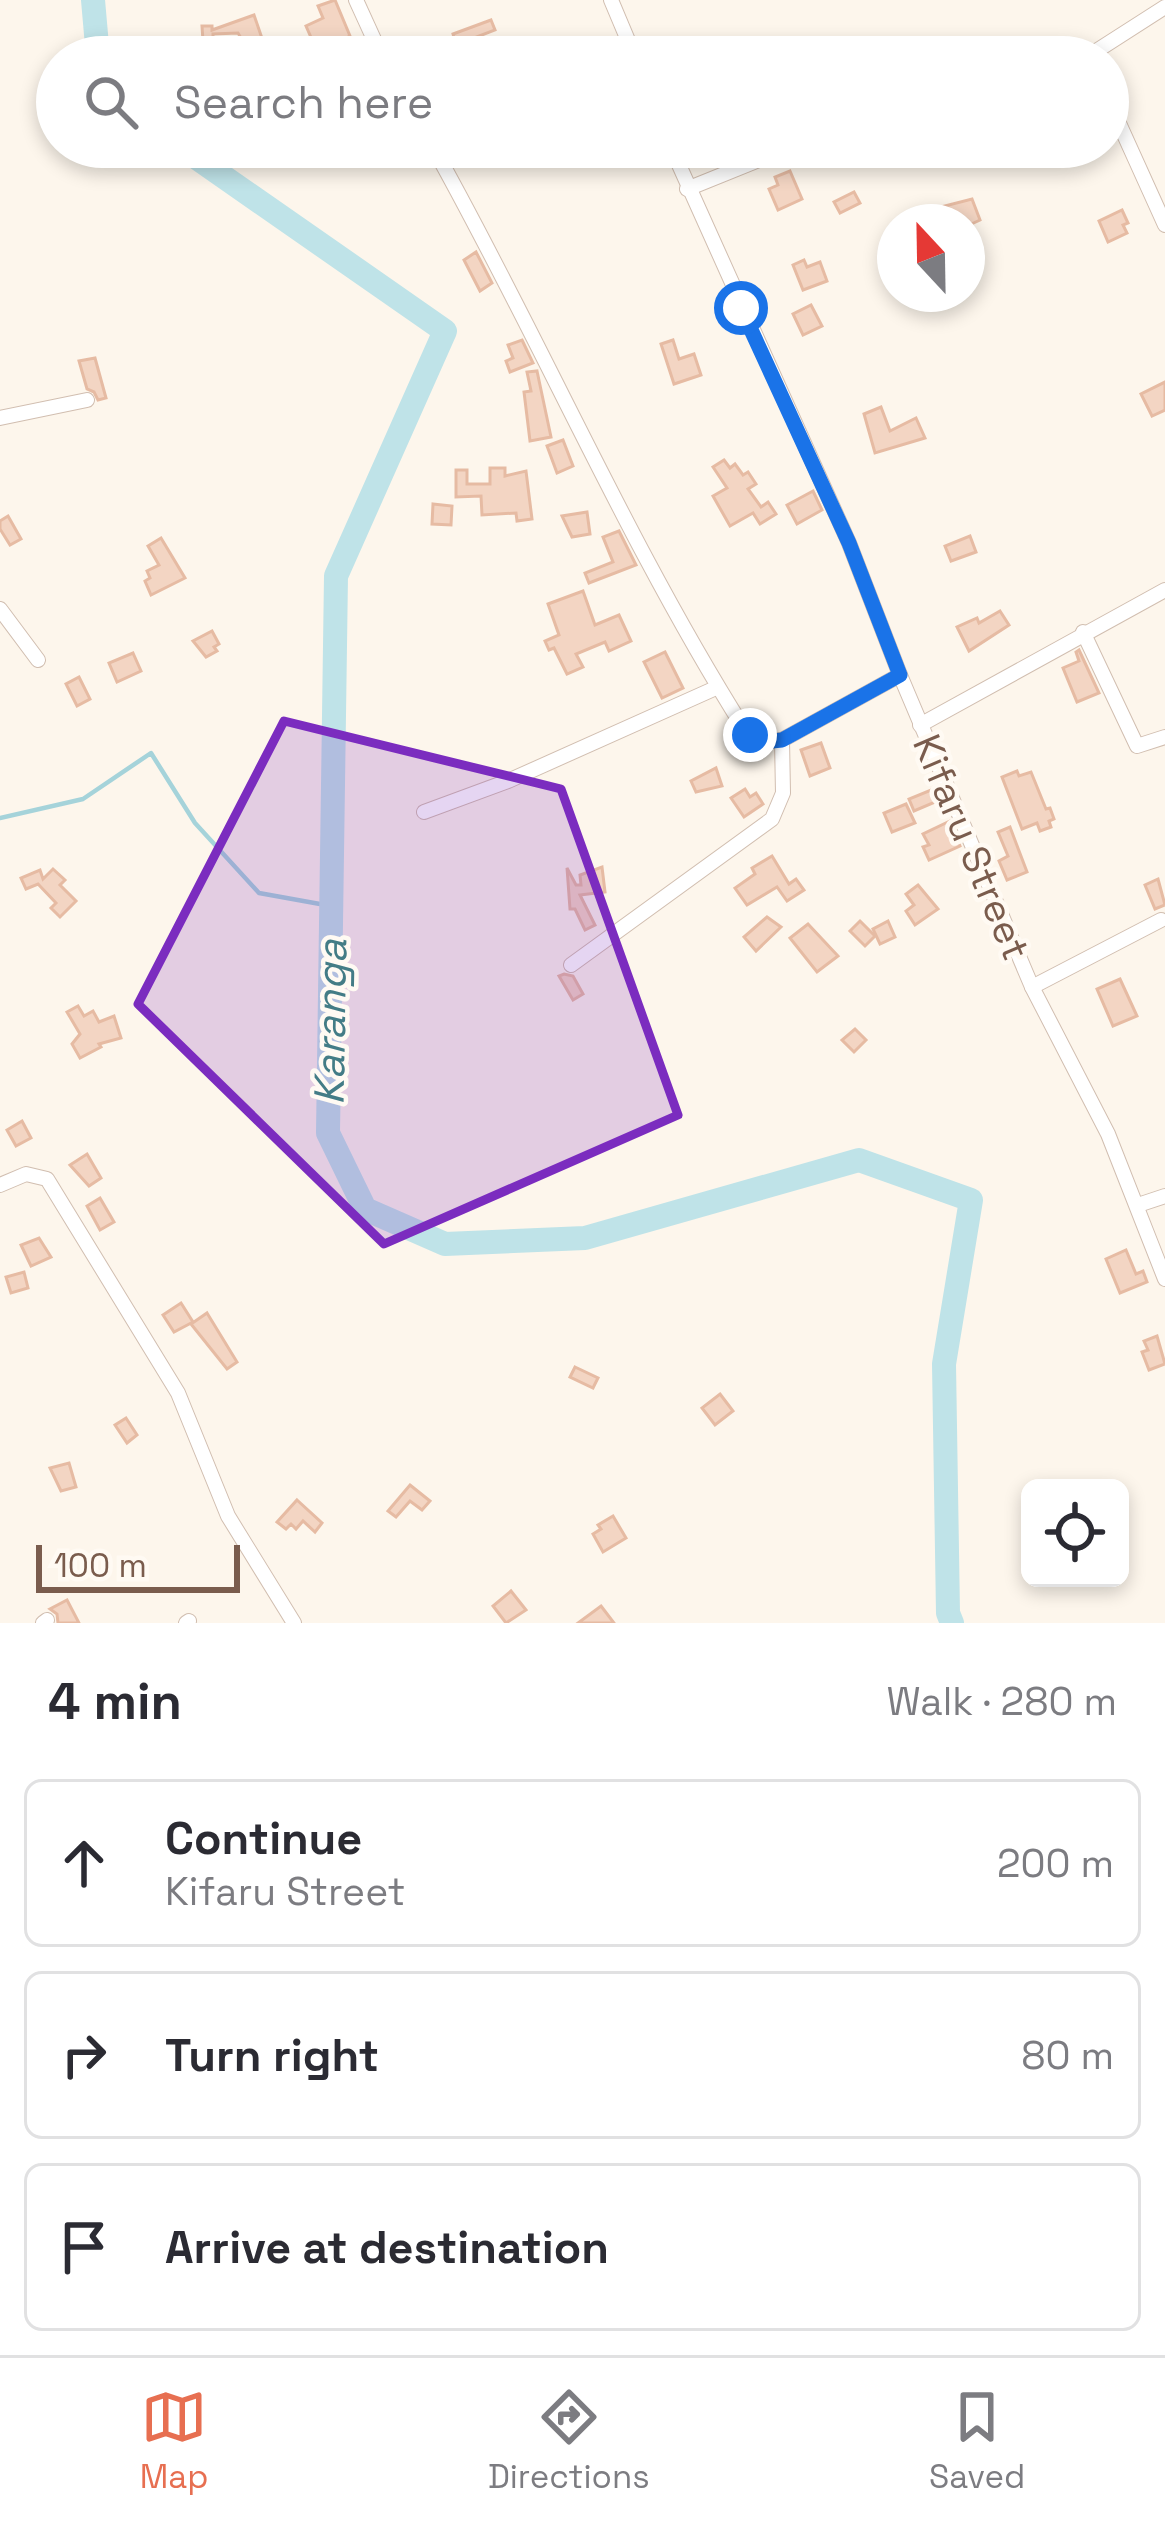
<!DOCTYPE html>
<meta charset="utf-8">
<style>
body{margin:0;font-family:"Space Grotesk",sans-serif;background:#f7f7f7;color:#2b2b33}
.controls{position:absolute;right:36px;bottom:36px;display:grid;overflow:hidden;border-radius:18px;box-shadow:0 6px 18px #0003}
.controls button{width:108px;height:108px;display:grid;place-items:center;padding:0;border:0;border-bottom:3px solid #e1e1e2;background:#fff;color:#2b2b33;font:60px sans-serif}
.compass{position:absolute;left:877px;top:204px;width:108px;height:108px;border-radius:50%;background:#fff;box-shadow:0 6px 18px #0003;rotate:338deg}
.scale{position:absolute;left:36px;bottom:30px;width:204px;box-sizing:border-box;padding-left:12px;border:6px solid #7a5c4d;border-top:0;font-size:33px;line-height:42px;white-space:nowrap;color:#7a5c4d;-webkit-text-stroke:9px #fffaf3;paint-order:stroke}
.stop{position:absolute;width:36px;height:36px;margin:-27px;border:9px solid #1a73e8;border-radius:50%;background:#fff}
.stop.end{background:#1a73e8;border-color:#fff;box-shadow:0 3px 12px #0008}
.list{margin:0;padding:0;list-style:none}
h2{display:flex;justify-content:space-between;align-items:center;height:156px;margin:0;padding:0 48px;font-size:51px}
h2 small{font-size:39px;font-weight:400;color:#7c7c81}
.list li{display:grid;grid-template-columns:78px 1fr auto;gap:36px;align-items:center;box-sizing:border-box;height:168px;margin:0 24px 24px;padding:0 24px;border:3px solid #e1e1e2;border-radius:18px}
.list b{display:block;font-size:45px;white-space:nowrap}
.list p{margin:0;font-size:39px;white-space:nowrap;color:#7c7c81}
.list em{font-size:39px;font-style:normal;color:#7c7c81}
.icon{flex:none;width:66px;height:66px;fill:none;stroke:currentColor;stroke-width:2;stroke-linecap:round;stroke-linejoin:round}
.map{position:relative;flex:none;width:1165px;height:1623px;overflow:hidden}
.search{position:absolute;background:#fff;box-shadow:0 6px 18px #0003;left:36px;right:36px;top:36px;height:132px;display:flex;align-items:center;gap:30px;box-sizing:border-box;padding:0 42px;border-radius:66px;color:#7c7c81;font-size:45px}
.sheet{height:732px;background:#fff}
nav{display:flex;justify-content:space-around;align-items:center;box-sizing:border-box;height:168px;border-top:3px solid #e1e1e2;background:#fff;font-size:33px;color:#7c7c81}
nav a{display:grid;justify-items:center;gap:6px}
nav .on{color:#e76f51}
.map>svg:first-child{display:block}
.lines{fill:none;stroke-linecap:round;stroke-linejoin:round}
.stream{stroke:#a5d3da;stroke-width:4.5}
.river{stroke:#bfe3e8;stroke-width:24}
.building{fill:#f3d5c3;stroke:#e6bba3;stroke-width:3}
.street-casing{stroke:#d1beb0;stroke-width:16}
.street{stroke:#fff;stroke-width:14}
.route{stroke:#1a73e8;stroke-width:15}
.marked{fill:#7b2cbf;fill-opacity:0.2;stroke:#7b2cbf;stroke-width:9;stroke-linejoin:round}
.labels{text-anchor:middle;stroke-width:9;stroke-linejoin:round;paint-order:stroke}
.street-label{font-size:39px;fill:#7a5c4d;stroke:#fffaf3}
.water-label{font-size:42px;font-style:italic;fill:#437c86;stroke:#fffaf3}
</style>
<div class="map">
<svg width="1165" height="1623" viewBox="0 0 1165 1623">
<rect width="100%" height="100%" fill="#fdf6ec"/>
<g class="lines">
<polyline class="stream" points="0,818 83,799 151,753 195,823 259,893 331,906"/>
<g class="river">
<polyline points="93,0 98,57"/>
<polyline points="181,147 445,331 336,576 328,1133 365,1209 445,1244 585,1238 859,1160 971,1200 944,1364 948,1613 952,1623"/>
</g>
</g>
<g class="building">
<polygon points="335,0 350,36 317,51 306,26 323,18 318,6"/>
<polygon points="254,15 266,50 251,55 238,33 213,34 213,40 203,41 202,26 212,26 212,30"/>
<polygon points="491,20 495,30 456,45 453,34"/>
<polygon points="790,171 802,199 778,210 769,189 778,185 775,177"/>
<polygon points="854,192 860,203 840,213 834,202"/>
<polygon points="972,199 980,220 967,226 967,222 934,222 929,210"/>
<polygon points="1122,210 1128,223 1123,225 1127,233 1108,242 1099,221"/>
<polygon points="476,252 492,283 480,291 464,260"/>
<polygon points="804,260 807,267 820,262 827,281 803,290 793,265"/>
<polygon points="811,305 822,326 803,335 793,314"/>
<polygon points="522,340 533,363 510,372 506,361 513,358 508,345"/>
<polygon points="673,340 679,359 694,354 701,375 674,384 661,344"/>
<polygon points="95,358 106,398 98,400 94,392 87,389 79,361"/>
<polygon points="537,371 551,437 530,441 524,392 531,391 527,372"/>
<polygon points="1165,382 1165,410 1152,416 1141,394"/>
<polygon points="881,407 890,431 916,418 925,438 875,453 864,414"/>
<polygon points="563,440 573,466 557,473 547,446"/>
<polygon points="724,460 730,468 735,464 743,475 748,472 756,484 748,489 761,507 768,502 776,514 760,524 753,513 730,526 713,496 727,488 713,467"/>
<polygon points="490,468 505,468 505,476 526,471 532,519 517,521 516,513 482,515 481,496 456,497 456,470 467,470 467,484 490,484"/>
<polygon points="813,491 822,510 797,524 787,505"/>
<polygon points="433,504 452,506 451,525 432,524"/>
<polygon points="587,512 590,534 572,537 562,516"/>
<polygon points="8,516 21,539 10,545 0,529 0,521"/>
<polygon points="619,531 636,565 589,583 585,573 613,562 603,537"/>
<polygon points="970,536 976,552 951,561 945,546"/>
<polygon points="161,538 185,578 151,595 145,581 150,578 147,571 159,565 148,546"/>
<polygon points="583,591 595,625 619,615 631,641 609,651 605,642 576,654 583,667 567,674 554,648 549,650 545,641 559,635 548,604"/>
<polygon points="1000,611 1009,625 969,651 957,627 977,618 979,623"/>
<polygon points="212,631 219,644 214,647 217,651 206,657 193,641"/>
<polygon points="1079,650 1099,693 1077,702 1063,668 1079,661 1076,652"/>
<polygon points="665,652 683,688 662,698 644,662"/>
<polygon points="133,653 141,671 117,682 109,663"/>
<polygon points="79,677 90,699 77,706 66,684"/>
<polygon points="821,743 830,768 810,776 801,750"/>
<polygon points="716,768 722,786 696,792 691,781"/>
<polygon points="1017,771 1019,776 1031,772 1046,809 1050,808 1054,819 1049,821 1051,827 1040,831 1037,823 1022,829 1002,777"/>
<polygon points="936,788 940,800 914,811 909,799"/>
<polygon points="745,789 750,797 756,793 763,804 744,817 731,798"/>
<polygon points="906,804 915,823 892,832 884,813"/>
<polygon points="950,821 960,846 929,860 923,847 929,845 923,834"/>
<polygon points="1010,827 1027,872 1007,880 999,861 1008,856 998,832"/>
<polygon points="772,856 789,884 796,879 804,890 787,901 777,887 747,905 735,888 755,874 752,868"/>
<polygon points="602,867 605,892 580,895 595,925 585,930 575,909 570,909 567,868 576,885 581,885 580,875"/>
<polygon points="53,869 65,880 60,885 76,901 60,917 51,908 56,903 38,884 26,889 21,878 40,870 43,879"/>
<polygon points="1158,879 1165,905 1155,909 1145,885"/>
<polygon points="918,885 938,909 915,925 906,911 914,905 906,894"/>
<polygon points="767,917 781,927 756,951 744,937"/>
<polygon points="860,921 875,936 865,946 850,931"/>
<polygon points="888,921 895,937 880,944 873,929"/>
<polygon points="808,924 838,956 817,972 790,938"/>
<polygon points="564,974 573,976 583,994 573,1000 559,976"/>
<polygon points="1120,979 1137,1016 1113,1026 1097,989"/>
<polygon points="78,1006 84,1016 93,1011 99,1022 114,1016 121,1038 99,1044 101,1047 80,1058 72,1044 80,1034 67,1012"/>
<polygon points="855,1029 866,1040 854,1052 842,1040"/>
<polygon points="22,1121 31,1138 16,1146 7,1130"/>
<polygon points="87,1154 101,1178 89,1186 70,1165"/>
<polygon points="100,1198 114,1222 100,1230 87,1206"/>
<polygon points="39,1238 51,1257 31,1266 21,1245"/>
<polygon points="1126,1250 1136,1274 1143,1271 1147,1282 1120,1293 1106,1259"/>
<polygon points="24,1272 28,1288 11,1293 6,1277"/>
<polygon points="181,1303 193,1322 174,1332 163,1315"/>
<polygon points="207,1313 237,1362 227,1369 191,1324"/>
<polygon points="1157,1336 1165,1364 1149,1370 1142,1352 1148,1350 1144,1341"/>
<polygon points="575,1367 598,1378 593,1388 570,1377"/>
<polygon points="720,1394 733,1411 715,1425 702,1408"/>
<polygon points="126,1418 137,1435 127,1443 115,1425"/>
<polygon points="69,1463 76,1487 61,1491 50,1468"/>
<polygon points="410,1485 430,1501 422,1510 410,1501 396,1517 388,1511"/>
<polygon points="297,1500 322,1523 315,1532 303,1521 296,1529 291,1524 286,1529 277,1522"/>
<polygon points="613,1516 626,1538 603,1552 593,1534 601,1529 598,1525"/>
<polygon points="511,1591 526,1610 506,1623 493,1606"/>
<polygon points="67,1600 79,1623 58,1623 57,1614 50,1609"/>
<polygon points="601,1606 614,1623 578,1623"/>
</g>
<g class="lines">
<defs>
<g id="street">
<polyline points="356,0 382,57"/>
<polyline points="611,0 635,57"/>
<polyline points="1087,57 1165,7"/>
<polyline points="1108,99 1165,225"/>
<path d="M433,147C540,338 626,541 743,727L762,742L782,740L900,675"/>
<polyline points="671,147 849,543 900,675 1032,987 1108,1134 1165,1279"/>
<polyline points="687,189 791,147"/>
<polyline points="0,418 87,400"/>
<polyline points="0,609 38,660"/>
<polyline points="1083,632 1137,746 1165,737"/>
<polyline points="920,725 1165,590"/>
<polyline points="424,812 508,781 718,687"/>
<polyline points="571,965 772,819 783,793 782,740"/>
<polyline points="1032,987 1161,920"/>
<polyline points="0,1185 26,1174 47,1179 178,1393 228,1516 294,1623"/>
<polyline points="1138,1205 1165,1196"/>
<polyline points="43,1623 47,1620"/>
<polyline points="186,1623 189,1621"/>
</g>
</defs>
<use href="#street" class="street-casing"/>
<use href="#street" class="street"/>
</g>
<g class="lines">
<polyline class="route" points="741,308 849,543 900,675 782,740 762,742 750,735"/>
</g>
<path class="marked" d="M284,721L561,789L678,1115L384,1244L138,1004Z"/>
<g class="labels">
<g class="street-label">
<text transform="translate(972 847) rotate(67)" y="14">Kifaru Street</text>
</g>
<g class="water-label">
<text transform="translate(330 1022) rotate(-89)" y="15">Karanga</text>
</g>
</g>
</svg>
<div class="controls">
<button><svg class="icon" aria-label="locate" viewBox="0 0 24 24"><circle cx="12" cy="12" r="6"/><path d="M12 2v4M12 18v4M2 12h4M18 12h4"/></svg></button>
</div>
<svg class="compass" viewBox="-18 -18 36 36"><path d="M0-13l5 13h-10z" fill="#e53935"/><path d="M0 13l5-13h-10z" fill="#7c7c81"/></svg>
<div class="scale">100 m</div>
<div class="stop" style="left:741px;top:308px"></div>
<div class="stop end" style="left:750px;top:735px"></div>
<div class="search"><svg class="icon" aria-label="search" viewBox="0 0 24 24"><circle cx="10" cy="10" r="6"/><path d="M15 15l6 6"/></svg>Search here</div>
</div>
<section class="sheet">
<h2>4 min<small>Walk · 280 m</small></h2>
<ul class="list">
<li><svg class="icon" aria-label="ahead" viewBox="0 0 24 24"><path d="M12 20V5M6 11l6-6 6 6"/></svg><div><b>Continue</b><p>Kifaru Street</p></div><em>200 m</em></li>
<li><svg class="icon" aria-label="right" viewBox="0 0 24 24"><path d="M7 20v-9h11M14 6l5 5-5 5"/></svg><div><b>Turn right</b></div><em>80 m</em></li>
<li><svg class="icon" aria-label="arrive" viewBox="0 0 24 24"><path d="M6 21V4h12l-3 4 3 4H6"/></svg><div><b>Arrive at destination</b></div></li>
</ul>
</section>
<nav>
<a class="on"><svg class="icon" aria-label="map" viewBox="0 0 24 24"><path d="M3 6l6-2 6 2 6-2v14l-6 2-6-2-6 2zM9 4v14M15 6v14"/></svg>Map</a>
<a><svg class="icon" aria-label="directions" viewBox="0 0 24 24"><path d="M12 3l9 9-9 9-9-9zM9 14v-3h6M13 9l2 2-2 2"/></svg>Directions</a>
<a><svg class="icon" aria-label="saved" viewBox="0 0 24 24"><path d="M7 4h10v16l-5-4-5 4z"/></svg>Saved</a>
</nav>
